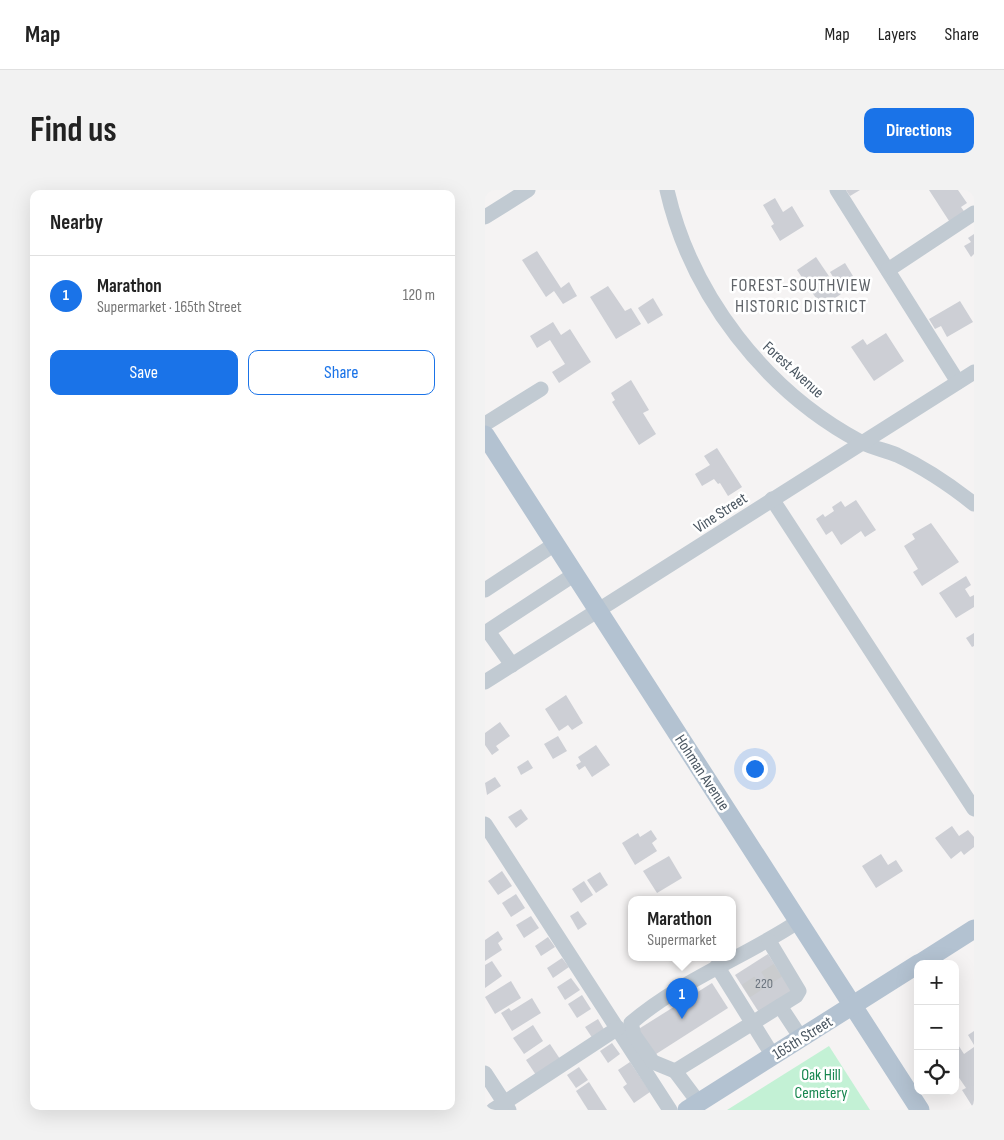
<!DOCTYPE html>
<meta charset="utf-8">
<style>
body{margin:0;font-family:"Sofia Sans Condensed",sans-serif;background:#f2f2f2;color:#222}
.controls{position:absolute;right:15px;bottom:15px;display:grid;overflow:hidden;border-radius:10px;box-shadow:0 5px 20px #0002}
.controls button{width:45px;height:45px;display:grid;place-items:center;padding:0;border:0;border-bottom:1px solid #e0e0e0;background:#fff;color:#222;font:25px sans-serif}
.you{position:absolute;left:269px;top:578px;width:18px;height:18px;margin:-12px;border:4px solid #fff;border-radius:50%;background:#1a73e8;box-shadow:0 0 0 8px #1a73e833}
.badge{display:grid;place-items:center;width:32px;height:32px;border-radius:50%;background:#1a73e8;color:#fff;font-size:16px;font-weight:700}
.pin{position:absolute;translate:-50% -41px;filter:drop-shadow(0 1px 2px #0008)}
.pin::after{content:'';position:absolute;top:26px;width:18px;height:15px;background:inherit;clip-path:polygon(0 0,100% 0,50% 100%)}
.popup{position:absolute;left:143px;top:706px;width:108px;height:65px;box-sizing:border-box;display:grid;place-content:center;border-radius:10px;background:#fff;filter:drop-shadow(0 1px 4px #0005);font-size:16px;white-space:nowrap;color:#767676}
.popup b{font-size:19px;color:#222}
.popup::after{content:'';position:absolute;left:50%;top:100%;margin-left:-10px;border:10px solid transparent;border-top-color:#fff}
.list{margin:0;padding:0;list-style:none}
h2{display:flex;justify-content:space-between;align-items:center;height:65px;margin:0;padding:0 20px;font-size:21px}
h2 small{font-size:16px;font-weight:400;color:#767676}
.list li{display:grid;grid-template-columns:32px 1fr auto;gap:15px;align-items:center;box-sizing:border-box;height:80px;padding:0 20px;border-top:1px solid #e0e0e0}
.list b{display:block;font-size:19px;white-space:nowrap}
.list p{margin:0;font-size:16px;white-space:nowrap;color:#767676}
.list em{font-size:16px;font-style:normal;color:#767676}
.actions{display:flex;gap:10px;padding:15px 20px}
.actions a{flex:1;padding:11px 0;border:1px solid #1a73e8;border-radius:10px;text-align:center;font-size:18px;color:#1a73e8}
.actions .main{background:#1a73e8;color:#fff}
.icon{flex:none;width:28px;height:28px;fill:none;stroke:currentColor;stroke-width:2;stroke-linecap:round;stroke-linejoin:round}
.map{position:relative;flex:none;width:489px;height:920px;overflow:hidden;border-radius:10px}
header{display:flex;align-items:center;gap:30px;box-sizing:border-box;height:70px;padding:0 25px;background:#fff;border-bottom:1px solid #e0e0e0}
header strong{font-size:24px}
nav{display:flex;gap:28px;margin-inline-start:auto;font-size:18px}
.intro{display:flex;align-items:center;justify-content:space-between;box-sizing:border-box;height:120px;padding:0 30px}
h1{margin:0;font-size:35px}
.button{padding:12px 22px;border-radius:10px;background:#1a73e8;color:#fff;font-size:18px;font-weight:700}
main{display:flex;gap:30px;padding:0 30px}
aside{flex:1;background:#fff;border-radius:10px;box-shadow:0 5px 20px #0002}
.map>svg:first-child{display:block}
.green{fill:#c3f1d5}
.building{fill:#cdcfd5}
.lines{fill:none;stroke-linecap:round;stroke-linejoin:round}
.minor-tunnel{stroke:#caccce;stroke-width:15;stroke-dasharray:15 8;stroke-linecap:butt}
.minor{stroke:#c1cad2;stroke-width:15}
.major{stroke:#b3c2d1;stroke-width:19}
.labels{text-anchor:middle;stroke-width:5;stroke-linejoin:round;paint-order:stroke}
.number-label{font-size:14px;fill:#6b747e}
.street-label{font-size:16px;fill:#4a5661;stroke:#fff}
.park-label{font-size:16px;fill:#17864f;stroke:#fff}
.neighbourhood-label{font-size:18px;letter-spacing:1px;fill:#5f6368;stroke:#fff}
</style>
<header>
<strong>Map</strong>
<nav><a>Map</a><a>Layers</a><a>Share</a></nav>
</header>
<div class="intro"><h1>Find us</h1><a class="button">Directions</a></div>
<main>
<aside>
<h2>Nearby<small></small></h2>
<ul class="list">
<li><span class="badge">1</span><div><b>Marathon</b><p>Supermarket · 165th Street</p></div><em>120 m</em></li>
</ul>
<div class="actions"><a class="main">Save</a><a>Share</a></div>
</aside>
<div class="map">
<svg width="489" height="920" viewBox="0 0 489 920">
<rect width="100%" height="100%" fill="#f5f3f3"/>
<polygon class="green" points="344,856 385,920 242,920"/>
<g class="building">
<polygon points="361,0 375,0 365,6"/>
<polygon points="444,0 473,0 482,13 476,17 481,24 466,34"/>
<polygon points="290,8 298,22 307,16 319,36 295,51 286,36 289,34 278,15"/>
<polygon points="489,44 489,64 486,67 479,56 486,52 483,48"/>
<polygon points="52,61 76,98 84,92 92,106 78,114 69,101 61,107 37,70"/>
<polygon points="331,67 356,104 337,117 312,80"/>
<polygon points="360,73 368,86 353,95 345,82"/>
<polygon points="123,96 140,121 146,118 156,134 131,149 105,107"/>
<polygon points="168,108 178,125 163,134 153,118"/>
<polygon points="475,111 488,132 462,147 456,136 450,139 444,129"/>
<polygon points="68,132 76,145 85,139 106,172 74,193 67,182 80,174 65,150 52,158 45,146"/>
<polygon points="401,143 419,171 389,191 366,157 378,149 382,155"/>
<polygon points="146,190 164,220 158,223 171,244 154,255 127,212 130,210 126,203"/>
<polygon points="232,258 257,297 243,306 235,293 233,294 229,289 217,296 210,284 225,275 219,266"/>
<polygon points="371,310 391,340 380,347 376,341 356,355 347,341 341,345 331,329 338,324 340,327 349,321 347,317 356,311 360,317"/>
<polygon points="446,333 474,372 437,396 428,382 433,379 419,356 430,349 427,344"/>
<polygon points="481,386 486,395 480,399 485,407 489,405 489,417 471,428 454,403"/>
<polygon points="489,443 489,456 487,457 481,448"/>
<polygon points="81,505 98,533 87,540 83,535 74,541 60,519"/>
<polygon points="15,532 25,546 11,556 14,560 7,565 0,555 0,543"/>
<polygon points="73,546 82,561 68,569 59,554"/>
<polygon points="111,555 125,575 107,587 100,576 94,580 91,575 96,572 93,567"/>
<polygon points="43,570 48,578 36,585 32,577"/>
<polygon points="10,587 16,596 2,605 0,593"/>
<polygon points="36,619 43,629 31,638 23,627"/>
<polygon points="467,636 474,646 483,640 489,647 489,657 479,665 476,661 466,669 450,648"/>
<polygon points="166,640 172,649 167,653 172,661 150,675 137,653 153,643 155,647"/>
<polygon points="396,664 403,675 411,670 418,681 391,698 377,676"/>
<polygon points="184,666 197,688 172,703 158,681"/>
<polygon points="17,681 27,696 13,705 3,691"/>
<polygon points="115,682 123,695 111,703 102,690"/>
<polygon points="99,691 108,705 96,713 87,699"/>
<polygon points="31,704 40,718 26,727 17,713"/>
<polygon points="93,721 102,734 93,740 85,726"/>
<polygon points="46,726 54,738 39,748 31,735"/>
<polygon points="13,741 18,749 13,753 17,760 0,771 0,750"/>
<polygon points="63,747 70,757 56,766 50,756"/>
<polygon points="283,764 308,803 275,824 250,785"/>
<polygon points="77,768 84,777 68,788 62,778"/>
<polygon points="7,771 17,786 0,798 0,775"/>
<polygon points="86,788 95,800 80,810 72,797"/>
<polygon points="26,791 36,808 10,824 0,807"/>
<polygon points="227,793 243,818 168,866 152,840"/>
<polygon points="97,805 106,819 92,828 83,814"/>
<polygon points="47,808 56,823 27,841 16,823 24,818 26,821"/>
<polygon points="113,829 120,841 108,849 100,837"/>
<polygon points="48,835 58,851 39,864 28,848"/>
<polygon points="489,841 489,855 483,845"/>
<polygon points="470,850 479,864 489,857 489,919 477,900 481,898 470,882"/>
<polygon points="127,853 135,864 123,873 115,861"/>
<polygon points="65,854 75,869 51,885 41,870"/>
<polygon points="145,872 165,902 149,913 138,897 142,894 133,880"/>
<polygon points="94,877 103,890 91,898 82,885"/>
<polygon points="104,892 122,920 103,920 91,901"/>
</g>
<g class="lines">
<polyline class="minor-tunnel" points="261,801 293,780"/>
<g class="minor">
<path d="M182,0C206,105 280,201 376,252C387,258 400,260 412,265C440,278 465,295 489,314"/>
<polyline points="352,0 473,192"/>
<polyline points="0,27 43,0"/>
<polyline points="403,80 489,23"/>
<polyline points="0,234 56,199"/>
<polyline points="287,309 489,619"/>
<polyline points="0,400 70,354"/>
<polyline points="27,475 3,441 90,384"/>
<polyline points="0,492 489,182"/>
<polyline points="0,634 185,920"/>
<polyline points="232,776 288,866"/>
<polyline points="295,816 316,848"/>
<path d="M190,881L168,872L149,845L146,833C196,790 260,767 314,731"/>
<polyline points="0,883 24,920"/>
<polyline points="214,913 190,881 311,806 314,801 284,751"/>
<polyline points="8,920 133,838"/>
</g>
<g class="major">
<polyline points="0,245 435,920"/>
<polyline points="434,774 489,739"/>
<polyline points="202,920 433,774"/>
</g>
</g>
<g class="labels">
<g class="number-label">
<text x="279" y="798">220</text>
</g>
<g class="street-label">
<text transform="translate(309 179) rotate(42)" y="6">Forest Avenue</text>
<text transform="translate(235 322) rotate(-33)" y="6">Vine Street</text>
<text transform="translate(218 582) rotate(57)" y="6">Hohman Avenue</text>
<text transform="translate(317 847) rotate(-32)" y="6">165th Street</text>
</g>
<g class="park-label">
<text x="336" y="890">Oak Hill<tspan x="336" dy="18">Cemetery</tspan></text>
</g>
<g class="neighbourhood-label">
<text x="316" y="101">FOREST-SOUTHVIEW<tspan x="316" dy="21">HISTORIC DISTRICT</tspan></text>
</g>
</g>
</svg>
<div class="controls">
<button>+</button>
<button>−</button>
<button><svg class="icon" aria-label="locate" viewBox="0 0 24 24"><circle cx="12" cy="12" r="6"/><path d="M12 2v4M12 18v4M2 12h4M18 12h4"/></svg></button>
</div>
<div class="you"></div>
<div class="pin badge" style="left:197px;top:829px">1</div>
<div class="popup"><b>Marathon</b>Supermarket</div>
</div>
</main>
